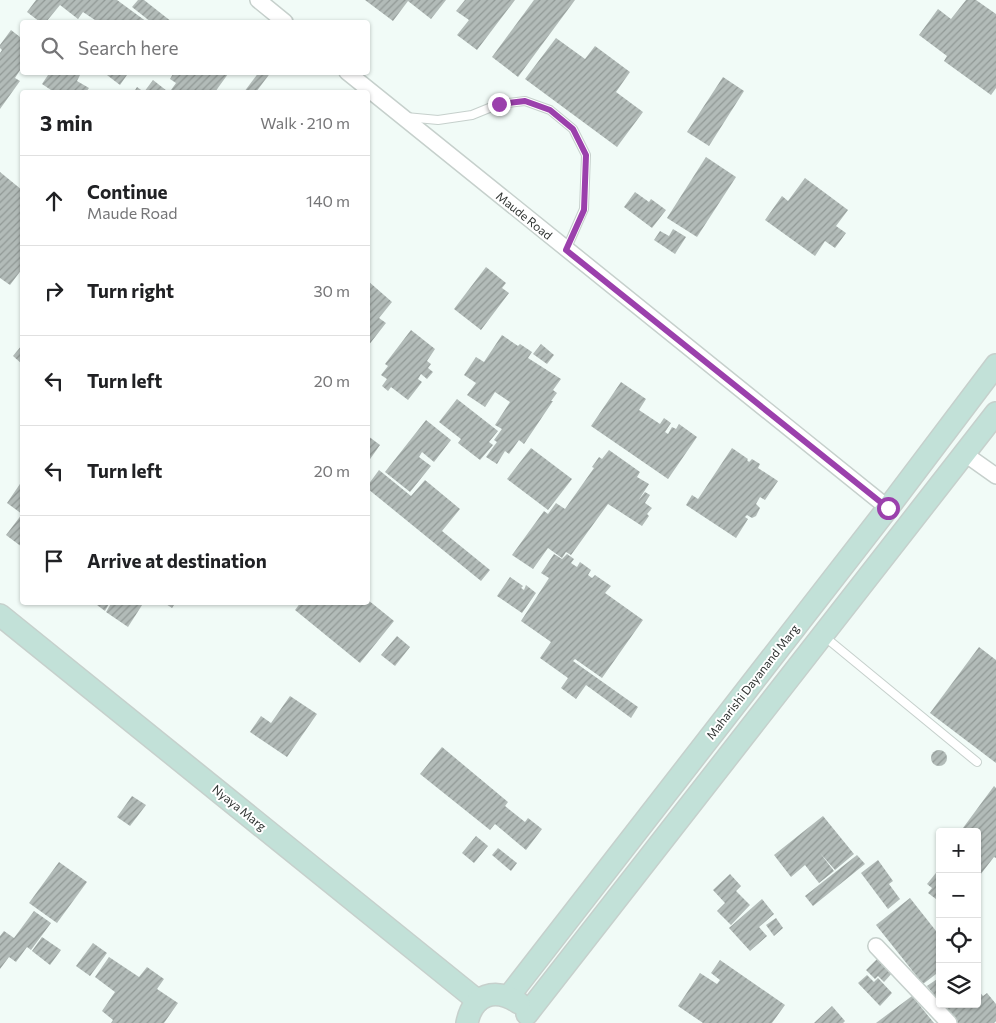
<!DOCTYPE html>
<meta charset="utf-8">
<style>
body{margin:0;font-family:Commissioner,sans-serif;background:#f2f2f2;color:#202124}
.controls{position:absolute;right:15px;bottom:15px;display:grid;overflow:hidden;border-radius:5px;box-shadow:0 1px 4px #0004}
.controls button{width:45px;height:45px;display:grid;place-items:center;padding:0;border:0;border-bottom:1px solid #e0e0e0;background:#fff;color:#202124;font:25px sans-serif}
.stop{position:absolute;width:15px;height:15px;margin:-11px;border:4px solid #9b40ac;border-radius:50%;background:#fff}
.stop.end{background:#9b40ac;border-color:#fff;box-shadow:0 1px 5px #0008}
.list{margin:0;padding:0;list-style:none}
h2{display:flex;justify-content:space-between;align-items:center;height:65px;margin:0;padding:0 20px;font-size:21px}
h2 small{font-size:16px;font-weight:400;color:#757577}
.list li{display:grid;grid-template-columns:32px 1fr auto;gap:15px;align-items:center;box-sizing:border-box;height:90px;padding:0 20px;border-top:1px solid #e0e0e0}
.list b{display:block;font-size:19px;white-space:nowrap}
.list p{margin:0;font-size:16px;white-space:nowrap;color:#757577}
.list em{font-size:16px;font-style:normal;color:#757577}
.icon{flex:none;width:28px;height:28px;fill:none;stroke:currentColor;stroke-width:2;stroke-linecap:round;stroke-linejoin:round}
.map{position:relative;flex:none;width:996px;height:1023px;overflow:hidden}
.search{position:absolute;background:#fff;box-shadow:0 1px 4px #0004;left:20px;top:20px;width:350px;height:55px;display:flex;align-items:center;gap:12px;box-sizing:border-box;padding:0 18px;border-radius:5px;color:#757577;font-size:19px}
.panel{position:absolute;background:#fff;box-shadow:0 1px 4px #0004;left:20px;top:90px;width:350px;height:515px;border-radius:5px}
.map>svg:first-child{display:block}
.building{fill:url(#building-hatch)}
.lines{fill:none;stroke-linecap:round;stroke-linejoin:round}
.lane-casing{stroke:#c6d0cc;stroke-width:10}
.street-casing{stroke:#c6d0cc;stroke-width:18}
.secondary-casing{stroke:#c6d0cc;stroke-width:24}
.lane{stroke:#fff;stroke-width:8}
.street{stroke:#fff;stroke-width:15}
.secondary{stroke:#c2e1d8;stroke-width:21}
.route{stroke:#9b40ac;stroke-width:6}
.labels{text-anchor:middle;stroke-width:4;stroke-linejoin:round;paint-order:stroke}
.street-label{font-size:12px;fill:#2f3331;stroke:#fff}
</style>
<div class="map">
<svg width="996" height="1023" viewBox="0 0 996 1023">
<defs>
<pattern id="building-hatch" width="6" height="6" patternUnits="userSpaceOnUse" patternTransform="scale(1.25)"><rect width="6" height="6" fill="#b2bbb8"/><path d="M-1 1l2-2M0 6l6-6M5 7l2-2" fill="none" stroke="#919996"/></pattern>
</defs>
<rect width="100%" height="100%" fill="#f1fbf7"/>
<g class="building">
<polygon points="36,0 117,0 147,22 98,22 83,12 78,19 60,5 46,22 40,22 27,12"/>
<polygon points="138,0 144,0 172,22 151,22 132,7"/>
<polygon points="365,0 446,0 431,19 408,1 393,21"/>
<polygon points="465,0 515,0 477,50 457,35 469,20 456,11"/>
<polygon points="534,0 575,0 518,77 492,57"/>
<polygon points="966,0 976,0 996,14 996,88 991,95 944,61 947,56 919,35 938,9 951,19"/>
<polygon points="11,30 20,37 22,34 22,67 15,78 20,81 0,109 0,53 2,50 0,48 0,45"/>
<polygon points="556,38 585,59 595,46 630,72 616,92 643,112 617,147 525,79"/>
<polygon points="50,72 60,74 61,72 80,72 81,73 77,81 89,88 86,92 49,92 51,90 42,84"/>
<polygon points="103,72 129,72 120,85"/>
<polygon points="174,72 226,72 228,74 215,92 175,92 171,90 176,83 170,79"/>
<polygon points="259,72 271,72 256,92 244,92"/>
<polygon points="723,77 744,91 709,146 687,132"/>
<polygon points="153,80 167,91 166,92 134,92 137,87 144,92"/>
<polygon points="706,157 736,177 697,237 667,218"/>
<polygon points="0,172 22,190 22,269 10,285 0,278"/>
<polygon points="805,178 848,210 836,226 846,233 835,248 825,241 815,256 765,220 782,196 788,201"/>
<polygon points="635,192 649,202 651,199 666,210 652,228 624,207"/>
<polygon points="673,229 686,237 675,254 654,240 660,231 669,236"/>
<polygon points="486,267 506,283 502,288 509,293 481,330 454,309"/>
<polygon points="368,281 392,302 379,318 386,323 368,346"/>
<polygon points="411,330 435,349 427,361 431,364 428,368 433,372 427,379 421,374 418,379 422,382 408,400 391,387 388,391 382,386 387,379 381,375 388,366 385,364"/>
<polygon points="502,335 518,346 520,344 532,352 528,358 561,379 553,390 557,393 551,401 553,401 524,444 519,440 509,454 505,451 497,464 486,457 497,442 494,440 502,429 495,425 510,402 495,392 485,407 467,395 476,383 464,375 476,357 484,362"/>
<polygon points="541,344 554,355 547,364 533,354"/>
<polygon points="22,345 22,364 13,356"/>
<polygon points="621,382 646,399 639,410 660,424 664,418 671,423 665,432 668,434 672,427 676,429 679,424 697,437 668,479 591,426"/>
<polygon points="457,399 498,431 489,442 493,445 480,460 458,443 461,439 439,422"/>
<polygon points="426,420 451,440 434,462 422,452 419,457 431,466 410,492 385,472"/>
<polygon points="368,436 380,445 368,462"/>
<polygon points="531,448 572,479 548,510 507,479"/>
<polygon points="732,448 748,459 747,460 749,462 752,459 760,464 758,468 778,481 765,500 760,497 756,504 760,508 756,516 752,518 747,515 745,517 748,519 736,538 686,505 692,495 698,499"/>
<polygon points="609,450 640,472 637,477 649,484 638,501 645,492 650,495 645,503 652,508 647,514 649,516 642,526 608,504 571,555 566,552 562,558 548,548 533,569 512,555 544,511 548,514 556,503 565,509 594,468 592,467 599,457 602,459"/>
<polygon points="379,470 411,496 425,480 460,509 442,531 490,570 481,581 368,489 368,485"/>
<polygon points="22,481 22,547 6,535 22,514 7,503"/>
<polygon points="554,554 562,559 567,554 574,559 571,563 577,567 580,562 591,570 588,575 592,578 595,575 611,586 605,593 643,620 602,678 575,659 573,661 638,707 631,718 586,685 576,699 561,688 568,678 540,658 551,642 521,621 549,578 541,573"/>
<polygon points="510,577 523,586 521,588 524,590 526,585 536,593 522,613 497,596"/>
<polygon points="368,600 394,621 360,663 295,610 301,602 368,602"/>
<polygon points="98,602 110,602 105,611 97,605"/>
<polygon points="112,602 144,602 128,627 106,612"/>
<polygon points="163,602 176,602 172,608"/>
<polygon points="397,636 410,647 395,666 381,655"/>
<polygon points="979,647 996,660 996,763 930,713"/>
<polygon points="290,696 317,714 287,757 250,732 261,716 271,723"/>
<polygon points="442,747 508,802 505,806 525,822 528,818 542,829 526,850 495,824 490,830 420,774"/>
<circle cx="939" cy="758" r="8"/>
<polygon points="994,786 996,788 996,858 994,857 977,879 977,832 960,832"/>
<polygon points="132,796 146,805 130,826 117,817"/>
<polygon points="823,816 854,854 835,870 820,853 834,871 819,883 805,865 791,877 774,855"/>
<polygon points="476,836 488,846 474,863 462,853"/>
<polygon points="498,848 517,863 511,871 492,855"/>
<polygon points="857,855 865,864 813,906 805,896"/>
<polygon points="878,860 893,881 889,884 900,899 888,909 861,873"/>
<polygon points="59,862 87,882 57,923 29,903"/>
<polygon points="940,868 940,902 928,893 932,888 927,884"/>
<polygon points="730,874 741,886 736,891 750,905 731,925 717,911 725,903 713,890"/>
<polygon points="910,898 940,936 940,971 923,984 876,925"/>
<polygon points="762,899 774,914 759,927 767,936 750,951 729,928"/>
<polygon points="34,911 51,923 31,950 27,947 16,962 9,957 0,969 0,936 4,931 14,938"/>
<polygon points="776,918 783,928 774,936 766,925"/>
<polygon points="42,937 61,950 50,965 32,951"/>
<polygon points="93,943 107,953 90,976 76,966"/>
<polygon points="109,957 139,977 147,967 164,979 157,989 178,1003 164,1023 111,1023 113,1020 102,1011 115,992 95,977"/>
<polygon points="879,957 893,972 884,982 878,976 875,979 866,970"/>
<polygon points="720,960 785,1005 772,1023 703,1023 678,1006 700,973 717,984 720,980 711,973"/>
<polygon points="867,975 874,982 878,978 892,993 880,1006 858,983"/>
<polygon points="940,977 940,1002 927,986"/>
<polygon points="977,989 983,996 987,993 996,1004 996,1021 994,1023 956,1023 941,1004 977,1004"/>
<polygon points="912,996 934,1023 876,1023"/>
<polygon points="832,1006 845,1021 843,1023 814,1023"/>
</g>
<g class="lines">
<defs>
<g id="lane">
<polyline points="406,117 438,120 472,115 499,104 525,101 550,110 573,129 586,155 584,209 566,250"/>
<polyline points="825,637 977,762"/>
</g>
<g id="street">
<polyline points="258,0 285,22"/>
<polyline points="347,72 888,508"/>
<polyline points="965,454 996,476"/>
<polyline points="876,946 949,1023"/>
</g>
<g id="secondary">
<polyline points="0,615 478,1001"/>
<polyline points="509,996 888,508 996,365"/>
<polyline points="527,1014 996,413"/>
<path d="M467,1023C473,994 495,987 519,1003"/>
</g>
</defs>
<use href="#lane" class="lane-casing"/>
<use href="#street" class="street-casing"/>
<use href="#secondary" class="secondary-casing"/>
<use href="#lane" class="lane"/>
<use href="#street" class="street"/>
<use href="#secondary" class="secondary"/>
</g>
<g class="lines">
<polyline class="route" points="499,104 525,101 550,110 573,129 586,155 584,210 566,250 888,508"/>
</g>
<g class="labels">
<g class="street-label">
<text transform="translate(524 216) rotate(39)" y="4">Maude Road</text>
<text transform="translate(753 682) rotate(-52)" y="4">Maharishi Dayanand Marg</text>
<text transform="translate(239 808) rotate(39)" y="4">Nyaya Marg</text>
</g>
</g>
</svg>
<div class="controls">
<button>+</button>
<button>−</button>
<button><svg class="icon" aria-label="locate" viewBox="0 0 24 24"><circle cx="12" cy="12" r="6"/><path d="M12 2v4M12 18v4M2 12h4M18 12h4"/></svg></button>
<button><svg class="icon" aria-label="layers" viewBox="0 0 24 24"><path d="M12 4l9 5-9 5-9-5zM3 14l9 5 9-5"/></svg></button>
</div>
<div class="stop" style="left:888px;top:508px"></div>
<div class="stop end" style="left:499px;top:104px"></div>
<div class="search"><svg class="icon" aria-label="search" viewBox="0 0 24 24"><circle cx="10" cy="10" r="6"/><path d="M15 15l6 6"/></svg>Search here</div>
<section class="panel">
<h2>3 min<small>Walk · 210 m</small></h2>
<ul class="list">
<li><svg class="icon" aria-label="ahead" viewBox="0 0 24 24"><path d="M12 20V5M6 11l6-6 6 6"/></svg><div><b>Continue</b><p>Maude Road</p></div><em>140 m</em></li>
<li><svg class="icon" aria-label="right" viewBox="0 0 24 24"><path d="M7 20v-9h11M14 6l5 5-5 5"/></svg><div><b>Turn right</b></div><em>30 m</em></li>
<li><svg class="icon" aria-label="left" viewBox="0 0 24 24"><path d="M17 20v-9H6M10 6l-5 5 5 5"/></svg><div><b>Turn left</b></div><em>20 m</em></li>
<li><svg class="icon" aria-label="left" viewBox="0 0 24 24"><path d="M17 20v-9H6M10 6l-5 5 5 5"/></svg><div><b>Turn left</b></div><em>20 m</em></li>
<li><svg class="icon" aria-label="arrive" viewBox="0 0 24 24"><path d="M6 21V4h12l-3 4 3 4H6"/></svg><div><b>Arrive at destination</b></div></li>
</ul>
</section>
</div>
